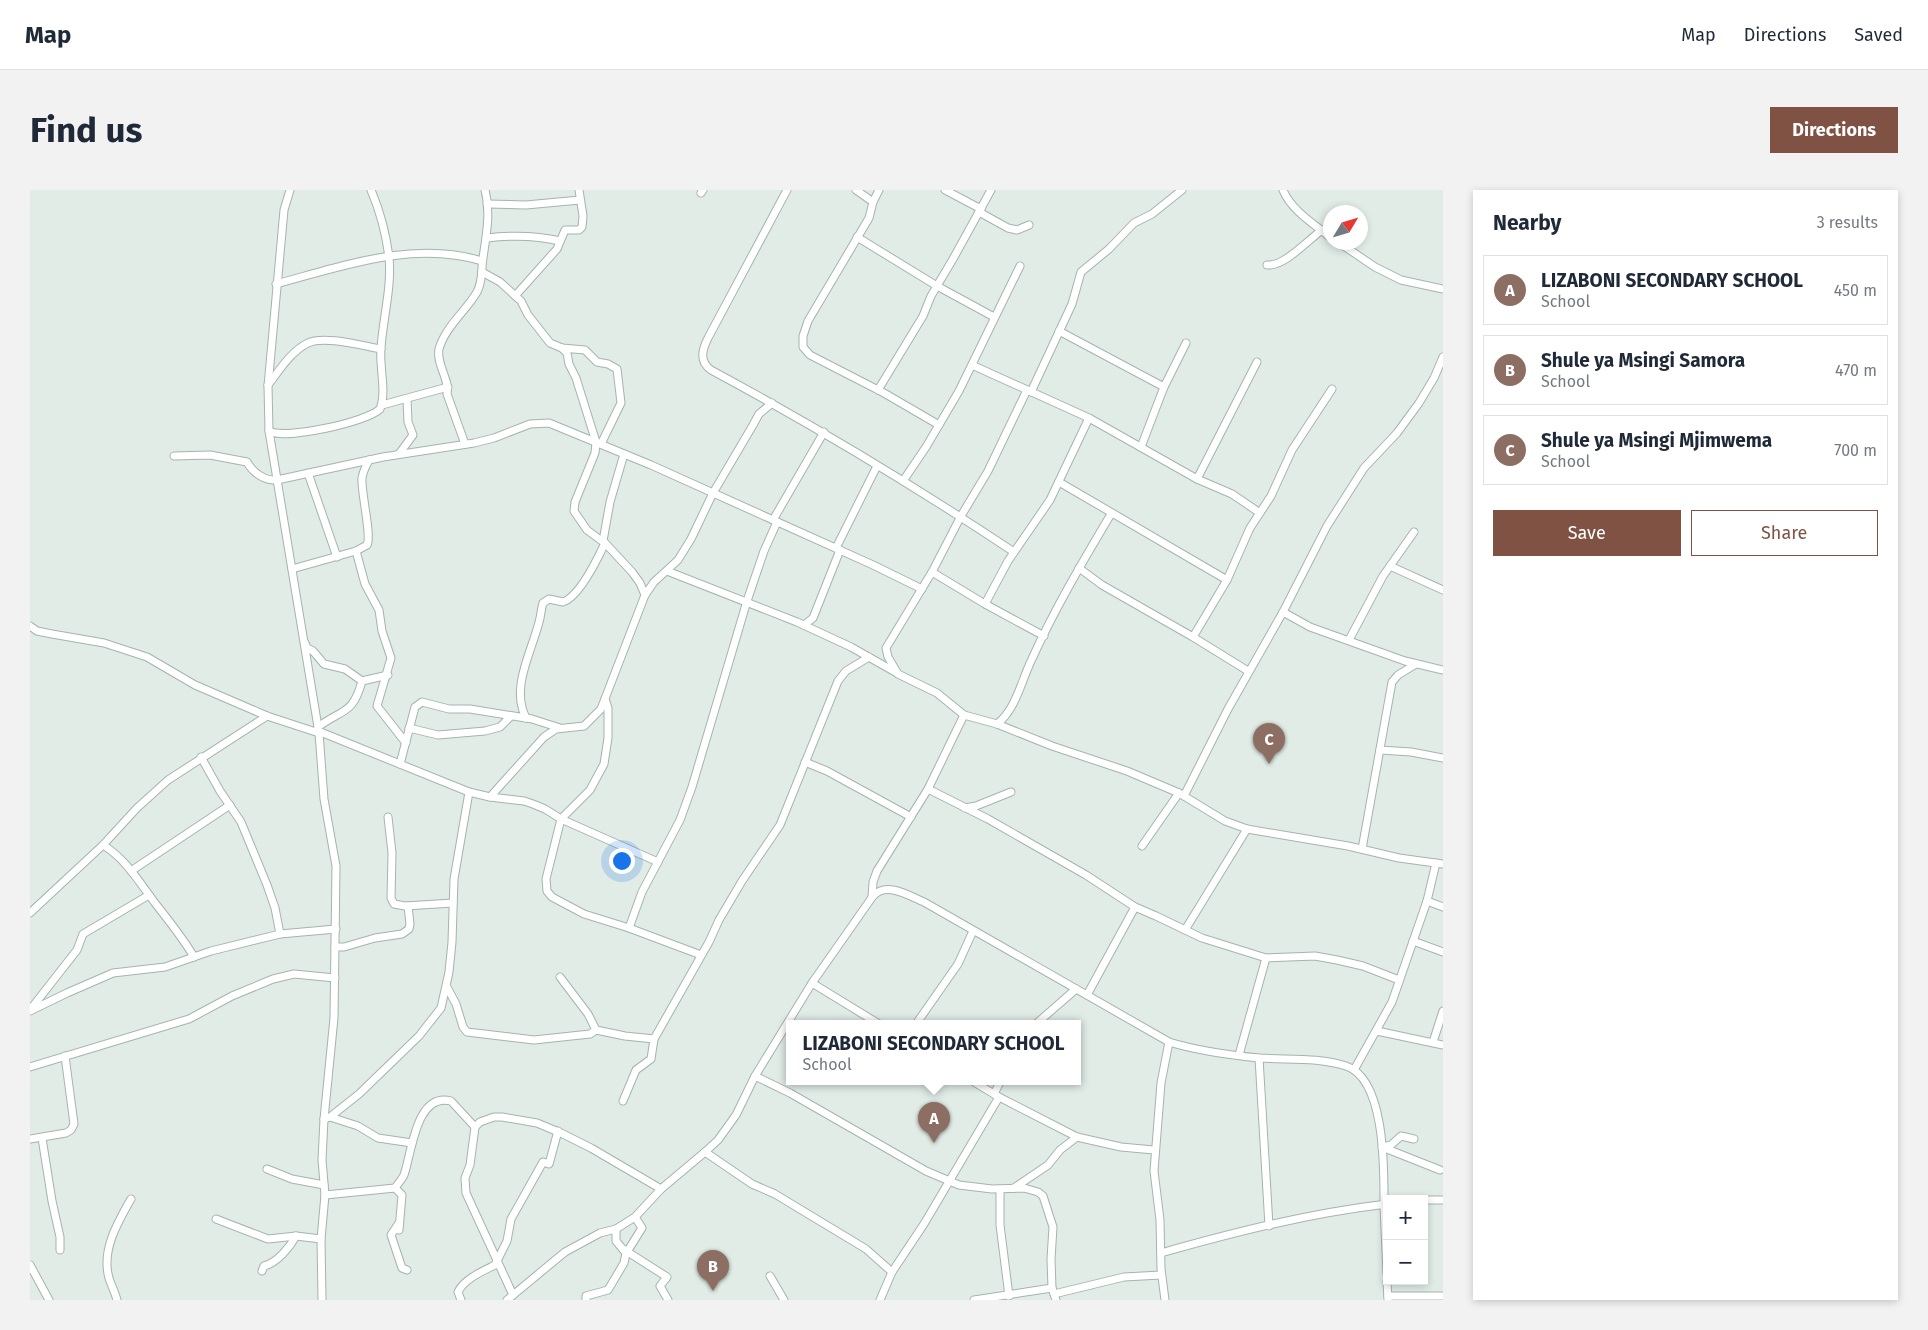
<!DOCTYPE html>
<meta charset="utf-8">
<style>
body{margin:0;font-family:"Fira Sans",sans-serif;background:#f2f2f3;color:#1f2937}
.controls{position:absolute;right:15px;bottom:15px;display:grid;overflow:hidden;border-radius:0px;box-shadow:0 2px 8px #0003}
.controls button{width:45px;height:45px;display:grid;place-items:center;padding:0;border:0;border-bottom:1px solid #e0e1e3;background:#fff;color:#1f2937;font:25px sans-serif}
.compass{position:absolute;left:1293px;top:15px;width:45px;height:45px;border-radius:50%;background:#fff;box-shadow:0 2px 8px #0003;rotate:52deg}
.you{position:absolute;left:591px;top:670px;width:18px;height:18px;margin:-12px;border:4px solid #fff;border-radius:50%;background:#1a73e8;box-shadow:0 0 0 8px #1a73e833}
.badge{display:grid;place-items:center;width:32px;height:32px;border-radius:50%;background:#7f5244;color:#fff;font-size:16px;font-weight:700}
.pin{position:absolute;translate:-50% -41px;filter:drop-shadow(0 1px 2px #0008)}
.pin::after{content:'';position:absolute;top:26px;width:18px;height:15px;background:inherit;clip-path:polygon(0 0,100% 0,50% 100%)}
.popup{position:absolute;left:756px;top:830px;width:295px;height:65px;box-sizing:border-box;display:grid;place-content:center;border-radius:0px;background:#fff;filter:drop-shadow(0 1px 4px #0005);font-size:16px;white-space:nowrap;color:#747a83}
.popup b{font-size:19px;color:#1f2937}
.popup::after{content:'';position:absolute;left:50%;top:100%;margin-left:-10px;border:10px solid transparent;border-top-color:#fff}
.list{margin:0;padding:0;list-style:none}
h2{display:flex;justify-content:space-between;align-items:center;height:65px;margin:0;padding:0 20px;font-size:21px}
h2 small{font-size:16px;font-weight:400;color:#747a83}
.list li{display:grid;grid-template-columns:32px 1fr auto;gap:15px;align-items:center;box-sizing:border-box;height:70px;margin:0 10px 10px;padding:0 10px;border:1px solid #e0e1e3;border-radius:0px}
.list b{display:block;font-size:19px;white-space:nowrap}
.list p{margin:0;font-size:16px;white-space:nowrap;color:#747a83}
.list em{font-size:16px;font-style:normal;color:#747a83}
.actions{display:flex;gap:10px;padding:15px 20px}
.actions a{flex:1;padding:11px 0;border:1px solid #7f5244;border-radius:0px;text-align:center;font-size:18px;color:#7f5244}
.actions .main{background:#7f5244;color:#fff}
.map{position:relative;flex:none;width:1413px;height:1110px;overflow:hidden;border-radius:0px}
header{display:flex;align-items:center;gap:30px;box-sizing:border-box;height:70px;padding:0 25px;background:#fff;border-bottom:1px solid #e0e1e3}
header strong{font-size:24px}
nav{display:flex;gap:28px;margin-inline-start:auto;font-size:18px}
.intro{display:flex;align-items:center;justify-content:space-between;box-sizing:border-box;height:120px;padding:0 30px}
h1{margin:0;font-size:35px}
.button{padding:12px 22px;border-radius:0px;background:#7f5244;color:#fff;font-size:18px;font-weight:700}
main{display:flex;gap:30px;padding:0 30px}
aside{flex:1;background:#fff;border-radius:0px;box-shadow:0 2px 8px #0003}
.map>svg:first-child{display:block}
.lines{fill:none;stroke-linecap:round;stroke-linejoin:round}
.minor-casing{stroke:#a4b4af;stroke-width:9}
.minor{stroke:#fff;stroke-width:7}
</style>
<header>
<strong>Map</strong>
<nav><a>Map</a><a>Directions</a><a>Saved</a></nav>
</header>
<div class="intro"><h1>Find us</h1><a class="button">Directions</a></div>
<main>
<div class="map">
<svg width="1413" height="1110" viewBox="0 0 1413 1110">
<rect width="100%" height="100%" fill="#e1ece7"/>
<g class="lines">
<defs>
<g id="minor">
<polyline points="260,0 254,20 238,196 239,241 289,543 294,609 306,676 304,828 294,929 292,970 295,1005 291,1049 292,1110"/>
<path d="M757,0L678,148C672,160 669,171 681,180C785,236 886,297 984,362"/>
<polyline points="826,0 843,12"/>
<polyline points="849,0 843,12 839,28 778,131 773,146 773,157 780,165 854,203 909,235"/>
<polyline points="915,0 951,19"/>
<path d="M1253,0C1261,20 1284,34 1300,47"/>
<polyline points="671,3 673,0"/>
<polyline points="457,14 496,15 550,10"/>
<polyline points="949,22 978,38 987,40 999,35"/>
<polyline points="827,47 907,96 964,127"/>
<path d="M457,48C482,45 505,45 530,51"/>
<polyline points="1308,52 1345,77 1371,90 1413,99"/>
<path d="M1237,75C1254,77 1278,50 1292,40"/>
<polyline points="452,82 470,92 491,111 498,125 520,153 532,158 555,160 567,172 578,174 587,179 591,213 571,254"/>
<path d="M246,94C313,76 384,50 452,71"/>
<polyline points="485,106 527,59 535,40 549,40 552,37 553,26 549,0"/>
<polyline points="1029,141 1134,197"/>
<polyline points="532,158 537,163 539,174 546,188 566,252 565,263 545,312 544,321 557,340 576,354 602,382 610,393 615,405"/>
<polyline points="942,175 1059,228 1167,289 1202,304 1230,323"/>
<path d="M238,195C249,181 261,161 278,153C294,145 333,156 351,159"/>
<polyline points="848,200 893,126 901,106 923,69 961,0"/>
<polyline points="997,200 958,281 931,326 902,382 856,458 858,467 868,484 907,503 934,525 967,534 1022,556 1097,581 1149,603 1195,631 1217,639 1318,656 1369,668 1413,674"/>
<polyline points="1001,202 1042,114 1051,82 1079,59 1104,33 1122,24 1152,0"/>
<polyline points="352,215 418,197"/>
<path d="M239,241C255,250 337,232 350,219C357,201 349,177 351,158C353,128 362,97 359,67C356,44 350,21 341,0"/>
<path d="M435,254L417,204C420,189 406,175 409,159C415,137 436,121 447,102C453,91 451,80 453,68C456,46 461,23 455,0"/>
<polyline points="1111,257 1134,197 1156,153"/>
<polyline points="369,264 383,245 378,232 377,209"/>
<path d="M144,266L180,265L217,272C223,283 235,291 247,290L353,267L444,253L464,248L500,234L519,233L621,275L843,375L892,399"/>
<polyline points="278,283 307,367"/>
<polyline points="1167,289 1227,172"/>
<polyline points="873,291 896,257 929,201 990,76"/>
<polyline points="1029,292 1197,390"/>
<polyline points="743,330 794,242"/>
<polyline points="573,351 580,312 594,264"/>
<polyline points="806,358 847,276"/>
<polyline points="326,361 335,394 349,420 352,441 361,468 347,516 376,553"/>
<polyline points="1360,376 1413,400"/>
<polyline points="1049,378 1072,395 1163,447 1218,481"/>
<path d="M262,379L326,361L337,355C342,346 331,303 332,289C332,283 336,276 339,270"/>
<polyline points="637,381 767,432 821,457 867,483"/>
<polyline points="902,382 955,414 1014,446"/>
<polyline points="955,414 978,371 1020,310 1059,228"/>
<polyline points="1253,422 1280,437 1375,471 1413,480"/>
<polyline points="774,435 783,428 810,360"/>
<polyline points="0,436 7,441 22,444 74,453 117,467 165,495 237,526 289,543"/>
<polyline points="1163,447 1197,390 1220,338 1241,306 1262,260 1302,199"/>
<polyline points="1319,450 1353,386 1384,342"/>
<polyline points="275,453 277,458 283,461 294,474 315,479 332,491 358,485"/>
<polyline points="575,509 578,518 578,548 574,574 560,600 531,629 516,689 517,701 522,707 554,724 599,738 671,765"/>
<path d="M496,528C480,498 502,461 509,432C511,426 511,419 513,413L519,409L533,412C549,407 568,368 575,353"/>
<path d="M967,534C986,519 991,492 1001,471C1024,420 1053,371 1081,324"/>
<path d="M288,537C312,519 323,525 332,491"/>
<polyline points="379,538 408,545 455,541 470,537 481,526"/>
<polyline points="288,541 439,602 460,607 494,611 503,614 515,619 531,629 628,672"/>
<polyline points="1350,560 1381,562 1413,568"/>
<polyline points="171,567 190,601 211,632 237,695 245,718 250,744 306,739"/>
<polyline points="775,572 797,581 881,627"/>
<polyline points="370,574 385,517 392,512 419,519 440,519 502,529 530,538"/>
<polyline points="898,599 958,629 1056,685 1105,717 1126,726 1172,748 1236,768 1285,766 1307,770 1333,776 1369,790"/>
<polyline points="1154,606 1198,519 1253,422 1297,336 1334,278 1367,243 1389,213 1404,188 1413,167"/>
<polyline points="460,607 514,547 526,539 554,536 571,519 615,405 624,392 648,370 661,349 683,303 723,235 729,224 742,213"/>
<polyline points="935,618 946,616 981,602"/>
<polyline points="358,627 362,663 361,708 364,714 375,716 423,713"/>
<path d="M73,655C96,669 109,692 125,713C139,731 153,748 164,767"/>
<polyline points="1112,656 1149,603"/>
<polyline points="1332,659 1362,492 1368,485 1386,474"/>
<polyline points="101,681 200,615"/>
<polyline points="842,707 843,692 847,681 898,599 934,525"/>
<polyline points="1397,711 1413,717"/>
<polyline points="0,723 73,655 107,618 138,590 237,526"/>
<polyline points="599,738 612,702 650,630 662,597 717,411 734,361 747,332"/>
<polyline points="1155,740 1217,639"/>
<polyline points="1383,751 1413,762"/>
<polyline points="305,757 314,757 345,748 372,744 379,739 380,734 378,716"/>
<polyline points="530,787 558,824 566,840"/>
<polyline points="782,793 849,834"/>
<polyline points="417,797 426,814 433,837 437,842 504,850 560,844 566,840 595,846 624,849"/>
<polyline points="1057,805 1105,717"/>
<polyline points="0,820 47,760 53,744 119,705"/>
<polyline points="0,821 37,803 83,783 135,777 181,761 250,744"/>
<polyline points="886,834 928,774 943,741"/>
<polyline points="1006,834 1046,799"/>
<polyline points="1347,841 1413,855"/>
<polyline points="1403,852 1413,821"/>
<polyline points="1209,865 1236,768"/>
<polyline points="1229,868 1239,1036"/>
<polyline points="0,877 159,829 202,806 243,789 264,784 305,788"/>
<polyline points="1324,880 1362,812 1397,711 1406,673"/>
<polyline points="725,886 760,903 896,981 929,995 962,999 994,998 1008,1002 1013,1006 1023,1037 1021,1069 1022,1098 1026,1110"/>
<polyline points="964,904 970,892"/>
<polyline points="969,907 1047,947 1091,957 1124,960"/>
<polyline points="593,911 606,880 621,869 624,849 679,752 689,730 712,691 750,635 808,491 816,481 839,467"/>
<polyline points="300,927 328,936 348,948 382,953"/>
<polyline points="294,929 300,927 329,904 389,846 411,818 419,782 422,752 424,689 439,602"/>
<polyline points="12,948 22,1011 30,1047 30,1060"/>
<polyline points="0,949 36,943 41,940 44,934 35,866"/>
<polyline points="1352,957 1410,980"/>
<polyline points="1353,957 1361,955 1371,946 1384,949"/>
<polyline points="675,962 722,994 745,1004 836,1059 862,1082"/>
<polyline points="237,979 262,989 294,995"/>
<polyline points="984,998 1018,975 1030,960 1047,947"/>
<polyline points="970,999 970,1035 979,1106"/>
<polyline points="295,1005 365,998"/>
<polyline points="1394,1010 1413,1010"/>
<polyline points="186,1029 238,1049 266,1046 291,1049"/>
<polyline points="369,1033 361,1045 372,1078 377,1080"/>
<path d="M369,1040L372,1005L365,998C368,994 372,989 374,985C382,962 386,902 421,911L445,937"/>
<polyline points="593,1059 637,1087 630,1096 638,1110"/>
<polyline points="597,1062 612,1038 605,1027"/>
<path d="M1131,1063C1205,1042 1280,1023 1357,1014"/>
<polyline points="0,1075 19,1110"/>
<path d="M232,1081L234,1076C247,1073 260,1057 266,1046"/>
<polyline points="740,1086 754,1110"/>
<polyline points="1357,1091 1358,1110"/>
<polyline points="1024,1104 1094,1087 1131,1085"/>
<polyline points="483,1105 436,1003 435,988 440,975 445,937 450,932 464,927 472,927 507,933 531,943 561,958 631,999"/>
<polyline points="1358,1106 1413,1106"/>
<path d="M87,1110C85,1102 81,1095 79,1088C71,1060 88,1032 101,1009"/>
<path d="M431,1110L428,1102C434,1089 453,1081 465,1075L477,1051L481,1029L513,972L519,974L528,941"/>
<path d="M477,1110L535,1062L570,1043L586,1039L605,1027L631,999L675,962L688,950L706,925L725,886L782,793L843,706C857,691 879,706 894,712L1139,852C1168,861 1199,865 1229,868C1257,870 1289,867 1316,876C1356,889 1354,981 1354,1016C1355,1038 1356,1061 1357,1084"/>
<polyline points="556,1110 556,1106 578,1100 594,1073 596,1063 586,1051 586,1039"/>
<polyline points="850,1110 862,1082 894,1034 969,907 944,892"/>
<polyline points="944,1110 1022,1098"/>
<polyline points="1135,1110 1131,1079 1130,1030 1124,981 1131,893 1139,852"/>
</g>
</defs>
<use href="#minor" class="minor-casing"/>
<use href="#minor" class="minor"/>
</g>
</svg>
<div class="controls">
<button>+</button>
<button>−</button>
</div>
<svg class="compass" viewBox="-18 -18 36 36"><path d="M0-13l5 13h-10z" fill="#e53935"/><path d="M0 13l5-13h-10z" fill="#747a83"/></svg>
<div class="you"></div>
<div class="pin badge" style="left:904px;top:953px;background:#8d6e63">A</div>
<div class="popup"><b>LIZABONI SECONDARY SCHOOL</b>School</div>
<div class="pin badge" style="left:683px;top:1101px;background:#8d6e63">B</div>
<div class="pin badge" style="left:1239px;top:574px;background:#8d6e63">C</div>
</div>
<aside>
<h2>Nearby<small>3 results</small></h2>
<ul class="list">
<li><span class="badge" style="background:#8d6e63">A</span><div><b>LIZABONI SECONDARY SCHOOL</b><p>School</p></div><em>450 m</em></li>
<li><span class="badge" style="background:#8d6e63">B</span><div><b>Shule ya Msingi Samora</b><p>School</p></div><em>470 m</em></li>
<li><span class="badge" style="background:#8d6e63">C</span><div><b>Shule ya Msingi Mjimwema</b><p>School</p></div><em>700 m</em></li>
</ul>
<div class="actions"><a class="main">Save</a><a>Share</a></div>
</aside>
</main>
